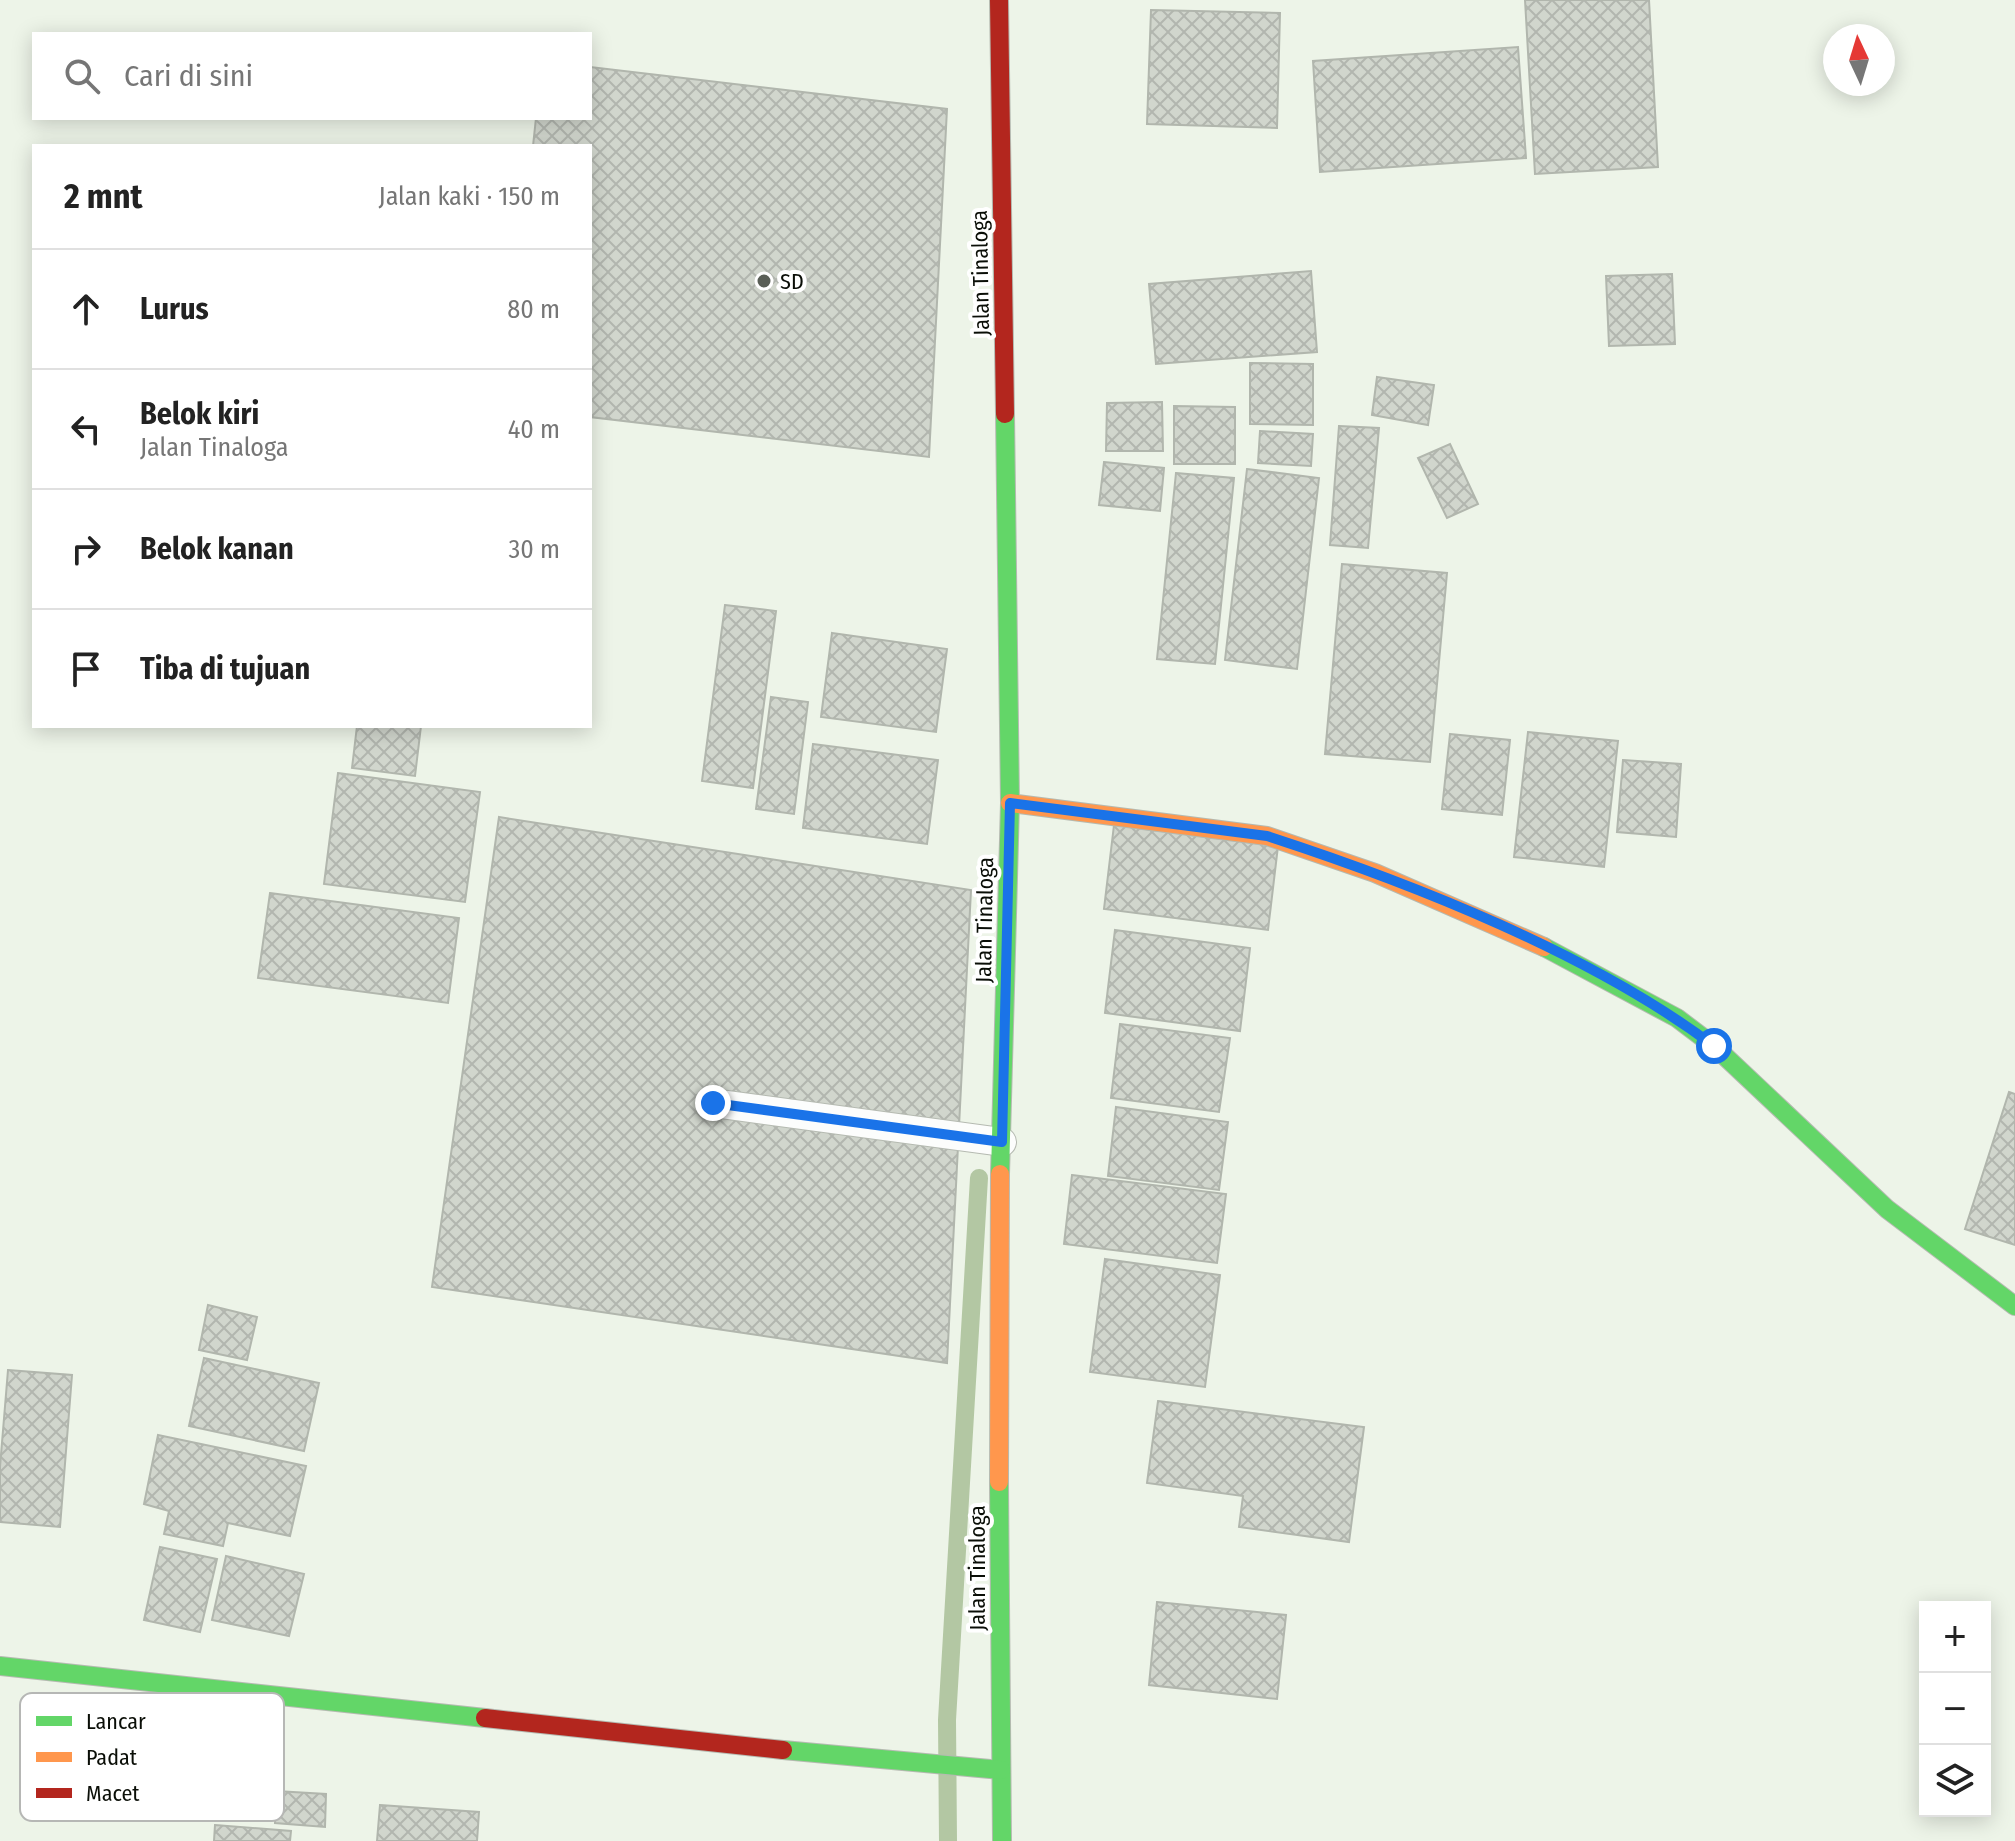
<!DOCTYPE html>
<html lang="id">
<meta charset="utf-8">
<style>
body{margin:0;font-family:"Fira Sans Condensed",sans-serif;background:#f6f6f6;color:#222}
.controls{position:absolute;right:24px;bottom:24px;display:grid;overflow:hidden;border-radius:0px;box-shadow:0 4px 20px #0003}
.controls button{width:72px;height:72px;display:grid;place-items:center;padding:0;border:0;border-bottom:2px solid #e0e0e0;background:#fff;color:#222;font:40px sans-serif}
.compass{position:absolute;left:1823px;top:24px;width:72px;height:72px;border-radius:50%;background:#fff;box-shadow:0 4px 20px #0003;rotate:356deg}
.stop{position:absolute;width:24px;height:24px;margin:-18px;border:6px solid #1a73e8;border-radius:50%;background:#fff}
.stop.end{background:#1a73e8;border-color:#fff;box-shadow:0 2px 8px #0008}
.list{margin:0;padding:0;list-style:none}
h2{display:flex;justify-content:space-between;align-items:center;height:104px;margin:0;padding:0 32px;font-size:34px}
h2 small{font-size:26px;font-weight:400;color:#767676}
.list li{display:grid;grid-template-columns:52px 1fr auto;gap:24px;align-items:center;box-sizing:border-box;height:120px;padding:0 32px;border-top:2px solid #e0e0e0}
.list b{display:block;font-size:30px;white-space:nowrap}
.list p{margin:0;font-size:26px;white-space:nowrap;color:#767676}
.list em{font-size:26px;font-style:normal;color:#767676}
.icon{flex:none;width:44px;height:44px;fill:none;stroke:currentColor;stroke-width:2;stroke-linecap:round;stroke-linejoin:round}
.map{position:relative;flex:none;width:2015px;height:1841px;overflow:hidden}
.search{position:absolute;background:#fff;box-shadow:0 4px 20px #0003;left:32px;top:32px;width:560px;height:88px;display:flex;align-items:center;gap:20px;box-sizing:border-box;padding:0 28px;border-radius:0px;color:#767676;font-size:30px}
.panel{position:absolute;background:#fff;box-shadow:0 4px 20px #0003;left:32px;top:144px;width:560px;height:584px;border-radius:0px}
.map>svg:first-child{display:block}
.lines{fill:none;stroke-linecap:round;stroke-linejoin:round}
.stream{stroke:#b3c7a3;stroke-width:18}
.building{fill:url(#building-cross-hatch);stroke:#b1b6ad;stroke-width:2}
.lane-casing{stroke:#b5bab1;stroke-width:30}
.fast-casing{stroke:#b5bab1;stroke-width:20}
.slow-casing{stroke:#b5bab1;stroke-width:20}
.jam-casing{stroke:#b5bab1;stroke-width:20}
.lane{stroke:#fcfdfc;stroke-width:28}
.fast{stroke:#63d668;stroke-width:18}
.slow{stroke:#ff974d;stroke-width:18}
.jam{stroke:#b3261e;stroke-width:18}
.route{stroke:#1a73e8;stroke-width:10}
.poi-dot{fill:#595e56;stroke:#fff;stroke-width:3}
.labels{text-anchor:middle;stroke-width:8;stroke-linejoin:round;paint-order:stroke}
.street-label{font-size:22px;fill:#0a0e07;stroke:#fff}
.poi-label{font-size:22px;fill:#0a0e07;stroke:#fff;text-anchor:start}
.key{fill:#fff;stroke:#b6b7b5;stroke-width:2}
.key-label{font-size:22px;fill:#0a0e07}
</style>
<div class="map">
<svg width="2015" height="1841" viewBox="0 0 2015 1841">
<defs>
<pattern id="building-cross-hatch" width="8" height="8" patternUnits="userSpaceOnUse" patternTransform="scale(2)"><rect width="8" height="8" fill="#d1d6cd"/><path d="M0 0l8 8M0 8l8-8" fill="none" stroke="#b2b6af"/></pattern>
</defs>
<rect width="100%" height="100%" fill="#edf4e8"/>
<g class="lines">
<polyline class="stream" points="948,1841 947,1720 979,1178"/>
</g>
<g class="building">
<polygon points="1525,0 1649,0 1658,167 1535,174"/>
<polygon points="1151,10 1280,13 1277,128 1147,124"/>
<polygon points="1518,47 1526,158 1320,172 1313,61"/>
<polygon points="590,67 947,109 929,457 590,417 590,146 533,146 536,118 590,118"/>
<polygon points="1311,271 1317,352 1156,364 1149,284"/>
<polygon points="1672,274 1675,344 1609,346 1606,276"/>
<polygon points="1250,363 1313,364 1313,425 1250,424"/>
<polygon points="1377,377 1434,385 1428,425 1372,415"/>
<polygon points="1162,402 1163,451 1106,451 1107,403"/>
<polygon points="1174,406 1235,407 1235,464 1174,464"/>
<polygon points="1339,426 1379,428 1368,548 1330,545"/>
<polygon points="1260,431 1313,434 1311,466 1258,463"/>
<polygon points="1450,444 1478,504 1447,518 1418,458"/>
<polygon points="1104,462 1164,468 1160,511 1099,505"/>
<polygon points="1247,469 1319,478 1297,669 1225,660"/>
<polygon points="1176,473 1234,478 1215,664 1157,659"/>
<polygon points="1342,564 1447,573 1430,762 1325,754"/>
<polygon points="725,605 776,611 753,788 702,781"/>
<polygon points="832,633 947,649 936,732 821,717"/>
<polygon points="771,697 808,702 794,814 756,809"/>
<polygon points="357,726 421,726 415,776 352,768"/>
<polygon points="1528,732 1618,741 1604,867 1514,857"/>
<polygon points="1450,734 1510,740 1502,815 1442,809"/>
<polygon points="813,744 938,760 927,844 803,828"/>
<polygon points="1623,760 1681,764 1676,837 1617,832"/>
<polygon points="338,773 480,792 465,902 324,884"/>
<polygon points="499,817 971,890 947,1363 432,1287"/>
<polygon points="1114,825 1278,846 1268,930 1104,909"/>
<polygon points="270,893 459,918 448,1003 258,978"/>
<polygon points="1115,930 1250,948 1240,1031 1105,1013"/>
<polygon points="1120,1024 1230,1038 1219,1112 1111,1098"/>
<polygon points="2009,1092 2015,1094 2015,1245 1965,1229"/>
<polygon points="1116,1107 1228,1122 1219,1190 1108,1176"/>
<polygon points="1072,1175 1226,1194 1217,1263 1064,1244"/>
<polygon points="1105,1259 1220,1275 1205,1387 1090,1372"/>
<polygon points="208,1305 257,1317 247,1360 199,1350"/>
<polygon points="204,1358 319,1383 304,1451 189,1426"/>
<polygon points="8,1370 72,1375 60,1527 0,1522 0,1467"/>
<polygon points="1158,1401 1364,1427 1349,1542 1239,1527 1243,1496 1147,1483"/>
<polygon points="158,1435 306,1466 290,1536 228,1523 223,1546 164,1534 169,1511 144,1504"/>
<polygon points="160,1547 217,1559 200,1632 144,1620"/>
<polygon points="226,1556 304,1574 289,1636 212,1620"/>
<polygon points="1157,1602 1286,1615 1277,1699 1149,1685"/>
<polygon points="276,1791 326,1794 325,1827 275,1823"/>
<polygon points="380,1805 479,1812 477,1841 377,1841"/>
<polygon points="215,1825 291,1831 290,1841 214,1841"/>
</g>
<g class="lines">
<defs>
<polyline id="lane" points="713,1103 1002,1142"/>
<g id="fast">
<polyline points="1544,947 1677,1018 1714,1046 1887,1209 2015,1306"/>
<polyline points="1000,1174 1010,803 1005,414"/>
<polyline points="999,1482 1002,1841"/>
<polyline points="0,1666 485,1718"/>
<polyline points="783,1750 1001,1770"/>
</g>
<g id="slow">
<polyline points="1010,803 1267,836 1375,873 1544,947"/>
<polyline points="999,1482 1000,1174"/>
</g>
<g id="jam">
<polyline points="999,0 1005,414"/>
<polyline points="485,1718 783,1750"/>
</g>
</defs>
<use href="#lane" class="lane-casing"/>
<use href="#fast" class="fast-casing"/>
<use href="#slow" class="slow-casing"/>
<use href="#jam" class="jam-casing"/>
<use href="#lane" class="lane"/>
<use href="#fast" class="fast"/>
<use href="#slow" class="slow"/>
<use href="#jam" class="jam"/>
</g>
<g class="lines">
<path class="route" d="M713,1103L1002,1142L1010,803L1267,836C1412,883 1592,954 1714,1046"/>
</g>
<circle class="poi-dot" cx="764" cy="281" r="8"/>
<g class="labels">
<g class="street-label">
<text transform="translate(980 273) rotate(-91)" y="8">Jalan Tinaloga</text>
<text transform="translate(984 920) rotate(-89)" y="8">Jalan Tinaloga</text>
<text transform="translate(977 1568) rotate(-90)" y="8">Jalan Tinaloga</text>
</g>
<g class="poi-label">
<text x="780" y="289">SD</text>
</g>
</g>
<rect x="20" y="1693" width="264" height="128" rx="12" class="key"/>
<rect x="36" y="1716" width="36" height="10" fill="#63d668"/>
<rect x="36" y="1752" width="36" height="10" fill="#ff974d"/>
<rect x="36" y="1788" width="36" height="10" fill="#b3261e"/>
<g class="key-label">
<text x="86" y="1729">Lancar</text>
<text x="86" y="1765">Padat</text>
<text x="86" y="1801">Macet</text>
</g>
</svg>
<div class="controls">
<button>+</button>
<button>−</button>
<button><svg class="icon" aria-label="layers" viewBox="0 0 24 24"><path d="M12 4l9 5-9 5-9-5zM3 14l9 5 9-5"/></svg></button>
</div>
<svg class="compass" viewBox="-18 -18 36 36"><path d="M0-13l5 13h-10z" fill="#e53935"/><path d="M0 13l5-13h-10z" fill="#767676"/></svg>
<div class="stop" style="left:1714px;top:1046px"></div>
<div class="stop end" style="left:713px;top:1103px"></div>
<div class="search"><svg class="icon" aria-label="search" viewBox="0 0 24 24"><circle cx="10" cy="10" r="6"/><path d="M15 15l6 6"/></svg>Cari di sini</div>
<section class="panel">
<h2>2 mnt<small>Jalan kaki · 150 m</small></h2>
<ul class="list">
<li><svg class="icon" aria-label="ahead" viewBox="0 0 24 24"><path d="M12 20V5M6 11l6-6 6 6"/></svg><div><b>Lurus</b></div><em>80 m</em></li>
<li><svg class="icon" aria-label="left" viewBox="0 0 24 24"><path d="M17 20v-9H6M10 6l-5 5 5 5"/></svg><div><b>Belok kiri</b><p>Jalan Tinaloga</p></div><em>40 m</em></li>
<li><svg class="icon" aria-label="right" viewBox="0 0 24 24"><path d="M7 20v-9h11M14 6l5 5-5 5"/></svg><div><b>Belok kanan</b></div><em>30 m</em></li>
<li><svg class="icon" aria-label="arrive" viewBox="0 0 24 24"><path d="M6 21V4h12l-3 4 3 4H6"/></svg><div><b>Tiba di tujuan</b></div></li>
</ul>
</section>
</div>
